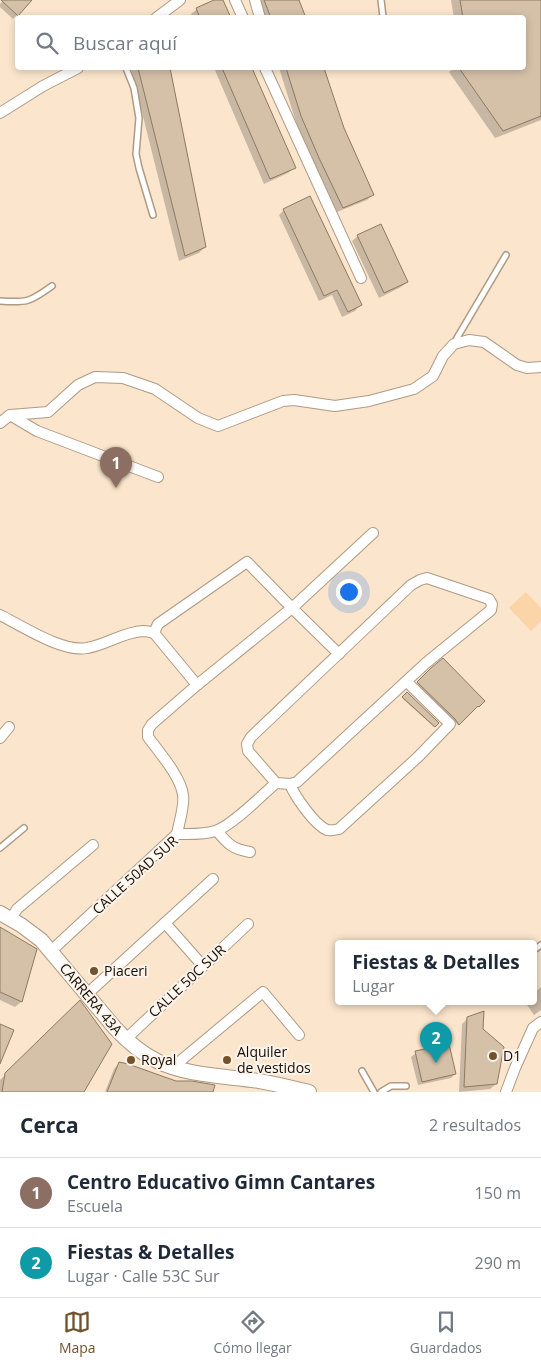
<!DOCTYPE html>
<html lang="es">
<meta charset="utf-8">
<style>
body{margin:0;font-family:"Open Sans",sans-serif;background:#f2f2f3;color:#1f2937}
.you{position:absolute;left:348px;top:591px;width:18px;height:18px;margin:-12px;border:4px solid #fff;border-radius:50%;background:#1a73e8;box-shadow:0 0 0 8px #1a73e833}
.badge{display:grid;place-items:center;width:32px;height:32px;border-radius:50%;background:#735229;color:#fff;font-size:16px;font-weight:700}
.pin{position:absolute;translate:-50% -41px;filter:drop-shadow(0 1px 2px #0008)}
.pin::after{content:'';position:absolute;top:26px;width:18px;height:15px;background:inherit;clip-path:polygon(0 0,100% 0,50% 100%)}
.popup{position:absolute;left:335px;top:940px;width:202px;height:65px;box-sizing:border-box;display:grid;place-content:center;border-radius:5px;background:#fff;filter:drop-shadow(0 1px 4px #0005);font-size:16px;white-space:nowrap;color:#747a83}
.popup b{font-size:19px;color:#1f2937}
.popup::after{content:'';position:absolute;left:50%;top:100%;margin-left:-10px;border:10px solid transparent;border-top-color:#fff}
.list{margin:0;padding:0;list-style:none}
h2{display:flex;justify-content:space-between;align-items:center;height:65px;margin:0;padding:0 20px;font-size:21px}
h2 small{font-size:16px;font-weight:400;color:#747a83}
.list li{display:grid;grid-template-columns:32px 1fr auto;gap:15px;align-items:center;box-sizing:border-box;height:70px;padding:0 20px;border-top:1px solid #e0e1e3}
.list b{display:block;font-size:19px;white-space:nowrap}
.list p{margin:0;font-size:16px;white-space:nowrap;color:#747a83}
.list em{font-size:16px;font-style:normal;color:#747a83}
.icon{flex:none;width:28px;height:28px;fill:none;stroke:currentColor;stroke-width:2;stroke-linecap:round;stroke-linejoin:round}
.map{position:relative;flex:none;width:541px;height:1092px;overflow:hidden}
.search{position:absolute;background:#fff;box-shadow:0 2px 8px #0003;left:15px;right:15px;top:15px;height:55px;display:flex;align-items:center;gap:12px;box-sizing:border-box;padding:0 18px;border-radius:5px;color:#747a83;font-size:19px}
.sheet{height:205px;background:#fff}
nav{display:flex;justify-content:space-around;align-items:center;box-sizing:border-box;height:70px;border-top:1px solid #e0e1e3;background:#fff;font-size:14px;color:#747a83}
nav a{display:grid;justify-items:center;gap:2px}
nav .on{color:#735229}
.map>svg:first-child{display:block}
.green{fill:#fbd4a8}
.shadow{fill:#0003}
.building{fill:#d5c0a8;stroke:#8d7963}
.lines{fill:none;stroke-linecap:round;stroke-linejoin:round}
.service-casing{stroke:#af9a83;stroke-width:8}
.minor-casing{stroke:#af9a83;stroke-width:12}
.secondary-casing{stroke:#af9a83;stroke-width:16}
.service{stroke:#fff;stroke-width:5}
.minor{stroke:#fff;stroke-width:10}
.secondary{stroke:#fff;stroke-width:14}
.poi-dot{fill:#735229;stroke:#fdf4eb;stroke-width:2}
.labels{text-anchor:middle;stroke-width:4;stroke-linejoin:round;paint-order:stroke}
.street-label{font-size:14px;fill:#140d05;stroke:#fdf4eb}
.poi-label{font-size:14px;fill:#140d05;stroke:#fdf4eb;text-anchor:start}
</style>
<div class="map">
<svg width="541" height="1092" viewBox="0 0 541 1092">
<rect width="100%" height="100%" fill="#fbe5cc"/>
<polygon class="green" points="526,592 541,608 541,621 531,631 509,608"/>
<g class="shadow">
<polygon points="4,0 31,0 13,19 0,7 0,4"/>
<polygon points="217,0 222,0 229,18 193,18 191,14 197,9"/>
<polygon points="257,0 298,0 304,18 264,18"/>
<polygon points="451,0 541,0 541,120 495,138 449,72 454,68 524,68 524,18 454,18"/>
<polygon points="131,68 168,68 205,247 199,253 179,261"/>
<polygon points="214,68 251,68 294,168 288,173 264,184"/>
<polygon points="279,68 322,68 343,128 372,195 367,200 337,212 314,164 296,122"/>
<polygon points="284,210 360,305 355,311 342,317 332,295 319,301 279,215"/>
<polygon points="358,236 407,282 401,287 379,298 352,241"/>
<polygon points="431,669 476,706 458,725 417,684"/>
<polygon points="407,694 437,723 434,727 403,699"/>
<polygon points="0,929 36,950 21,1002 15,1007 0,1000"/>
<polygon points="541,987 541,1010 534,1015 525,1002 534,1002 534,993"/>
<polygon points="80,1002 83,1092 0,1092 0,1080"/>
<polygon points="468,1018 482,1029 496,1084 490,1089 459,1092 462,1024"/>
<polygon points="416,1053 455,1074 451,1078 418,1085 411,1057"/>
<polygon points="119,1063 176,1082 211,1092 105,1092 114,1069"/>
</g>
<g class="building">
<polygon points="1,0 32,0 18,16"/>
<polygon points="214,0 223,0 231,18 200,18 196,8"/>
<polygon points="264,0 299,0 306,18 271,18"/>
<polygon points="460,0 541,0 541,116 503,131 459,68 524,68 524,18 463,18"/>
<polygon points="138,68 170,68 206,247 185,256"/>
<polygon points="222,68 252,68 296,168 270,179"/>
<polygon points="286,68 324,68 344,128 374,195 343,208 319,158 301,116"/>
<polygon points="310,196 362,305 348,312 337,290 324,296 283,209"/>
<polygon points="381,224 408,282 384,293 357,235"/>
<polygon points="443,658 485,701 479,707 478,706 459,725 455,719 417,682 431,668"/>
<polygon points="407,692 439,723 435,727 402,697"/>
<polygon points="0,927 37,949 22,1002 0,992"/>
<polygon points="80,1000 112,1044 84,1092 2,1092 5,1073"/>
<polygon points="484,1011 483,1029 504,1047 497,1084 464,1087 467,1017"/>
<polygon points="0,1024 14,1030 0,1064"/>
<polygon points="449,1044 456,1074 422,1082 415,1051"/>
<polygon points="119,1062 128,1064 176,1081 192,1081 215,1085 213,1092 107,1092"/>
</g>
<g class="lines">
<defs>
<g id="service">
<polyline points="381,0 383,17"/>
<polyline points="126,68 134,88 139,118 136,154 139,168 153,215"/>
<path d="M0,301C27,303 30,302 52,286"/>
<polyline points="454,343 506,255"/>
<polyline points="0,848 24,828"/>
<polyline points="534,950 541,945"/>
<polyline points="362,1071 374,1092"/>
<polyline points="381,1092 391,1086 406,1086"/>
</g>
<g id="minor">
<polyline points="235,0 243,18"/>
<polyline points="255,0 260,18"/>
<polyline points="156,18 180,0"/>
<polyline points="265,68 361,278"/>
<polyline points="0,113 43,86 78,68"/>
<polyline points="10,415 37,431 158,477"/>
<polyline points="0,423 10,415 48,412 78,385 95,377 123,378 155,389 198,418 218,426 283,401 294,400 335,406 369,401 414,389 433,376 443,356 454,344 469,340 484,342 517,365 527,368 541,367"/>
<polygon points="427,578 489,599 492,604 491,610 426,663 297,782 290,784 276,783 248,751 247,744 251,737 411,585 420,580"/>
<path d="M0,615C22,626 63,653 87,648C106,645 123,632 143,631C146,631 151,632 154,633L197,685"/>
<polyline points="154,633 158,624 247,562 292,608 339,654"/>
<polyline points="0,738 9,727"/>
<path d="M290,784C295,797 315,825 327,830C331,831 335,830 339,829L418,757L450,724L407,682"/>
<path d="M217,831C228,844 232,849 250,852"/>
<path d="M177,834C179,823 185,804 183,795C181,777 159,752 148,737V730L152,724L197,685L292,608L373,533"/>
<polyline points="11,919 17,909 93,845"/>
<polyline points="165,923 203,966"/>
<path d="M51,951L177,834C189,834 203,835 215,831C231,827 262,795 276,783"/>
<polyline points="86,995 213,879"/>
<polyline points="126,1039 248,924"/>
<polyline points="173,1067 263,992 299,1035"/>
<polyline points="506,1092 515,1068 533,1028 541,1022"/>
</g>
<path id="secondary" d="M0,913L21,925L41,940L115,1028C127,1041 141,1053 157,1061C187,1076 227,1076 259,1081C276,1084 292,1088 309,1092"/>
</defs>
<use href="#service" class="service-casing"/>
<use href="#minor" class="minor-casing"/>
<use href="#secondary" class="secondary-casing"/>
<use href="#service" class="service"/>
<use href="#minor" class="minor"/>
<use href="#secondary" class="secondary"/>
</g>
<g class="poi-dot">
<circle cx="94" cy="971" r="5"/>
<circle cx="493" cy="1056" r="5"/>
<circle cx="131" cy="1060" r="5"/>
<circle cx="227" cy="1060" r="5"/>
</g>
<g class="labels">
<g class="street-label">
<text transform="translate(135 875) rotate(-42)" y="5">CALLE 50AD SUR</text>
<text transform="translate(187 981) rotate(-43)" y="5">CALLE 50C SUR</text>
<text transform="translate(91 999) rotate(50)" y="5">CARRERA 43A</text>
</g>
<g class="poi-label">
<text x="104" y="976">Piaceri</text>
<text x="237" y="1057">Alquiler<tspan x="237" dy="16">de vestidos</tspan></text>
<text x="503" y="1061">D1</text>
<text x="141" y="1065">Royal</text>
</g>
</g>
</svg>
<div class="you"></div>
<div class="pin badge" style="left:116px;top:488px;background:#8d6e63">1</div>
<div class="pin badge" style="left:436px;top:1063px;background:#0f9aa8">2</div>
<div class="popup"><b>Fiestas &amp; Detalles</b>Lugar</div>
<div class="search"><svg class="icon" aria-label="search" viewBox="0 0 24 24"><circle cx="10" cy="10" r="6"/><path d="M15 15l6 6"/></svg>Buscar aquí</div>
</div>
<section class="sheet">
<h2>Cerca<small>2 resultados</small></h2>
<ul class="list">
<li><span class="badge" style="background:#8d6e63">1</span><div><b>Centro Educativo Gimn Cantares</b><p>Escuela</p></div><em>150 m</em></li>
<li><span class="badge" style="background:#0f9aa8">2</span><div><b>Fiestas &amp; Detalles</b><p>Lugar · Calle 53C Sur</p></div><em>290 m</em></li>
</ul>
</section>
<nav>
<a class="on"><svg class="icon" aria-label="map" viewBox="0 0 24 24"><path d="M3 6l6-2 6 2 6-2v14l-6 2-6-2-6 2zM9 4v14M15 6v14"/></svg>Mapa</a>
<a><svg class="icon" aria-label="directions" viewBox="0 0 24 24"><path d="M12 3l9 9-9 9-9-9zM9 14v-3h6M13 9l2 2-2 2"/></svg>Cómo llegar</a>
<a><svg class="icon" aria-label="saved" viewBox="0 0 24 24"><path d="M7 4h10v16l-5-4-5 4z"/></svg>Guardados</a>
</nav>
